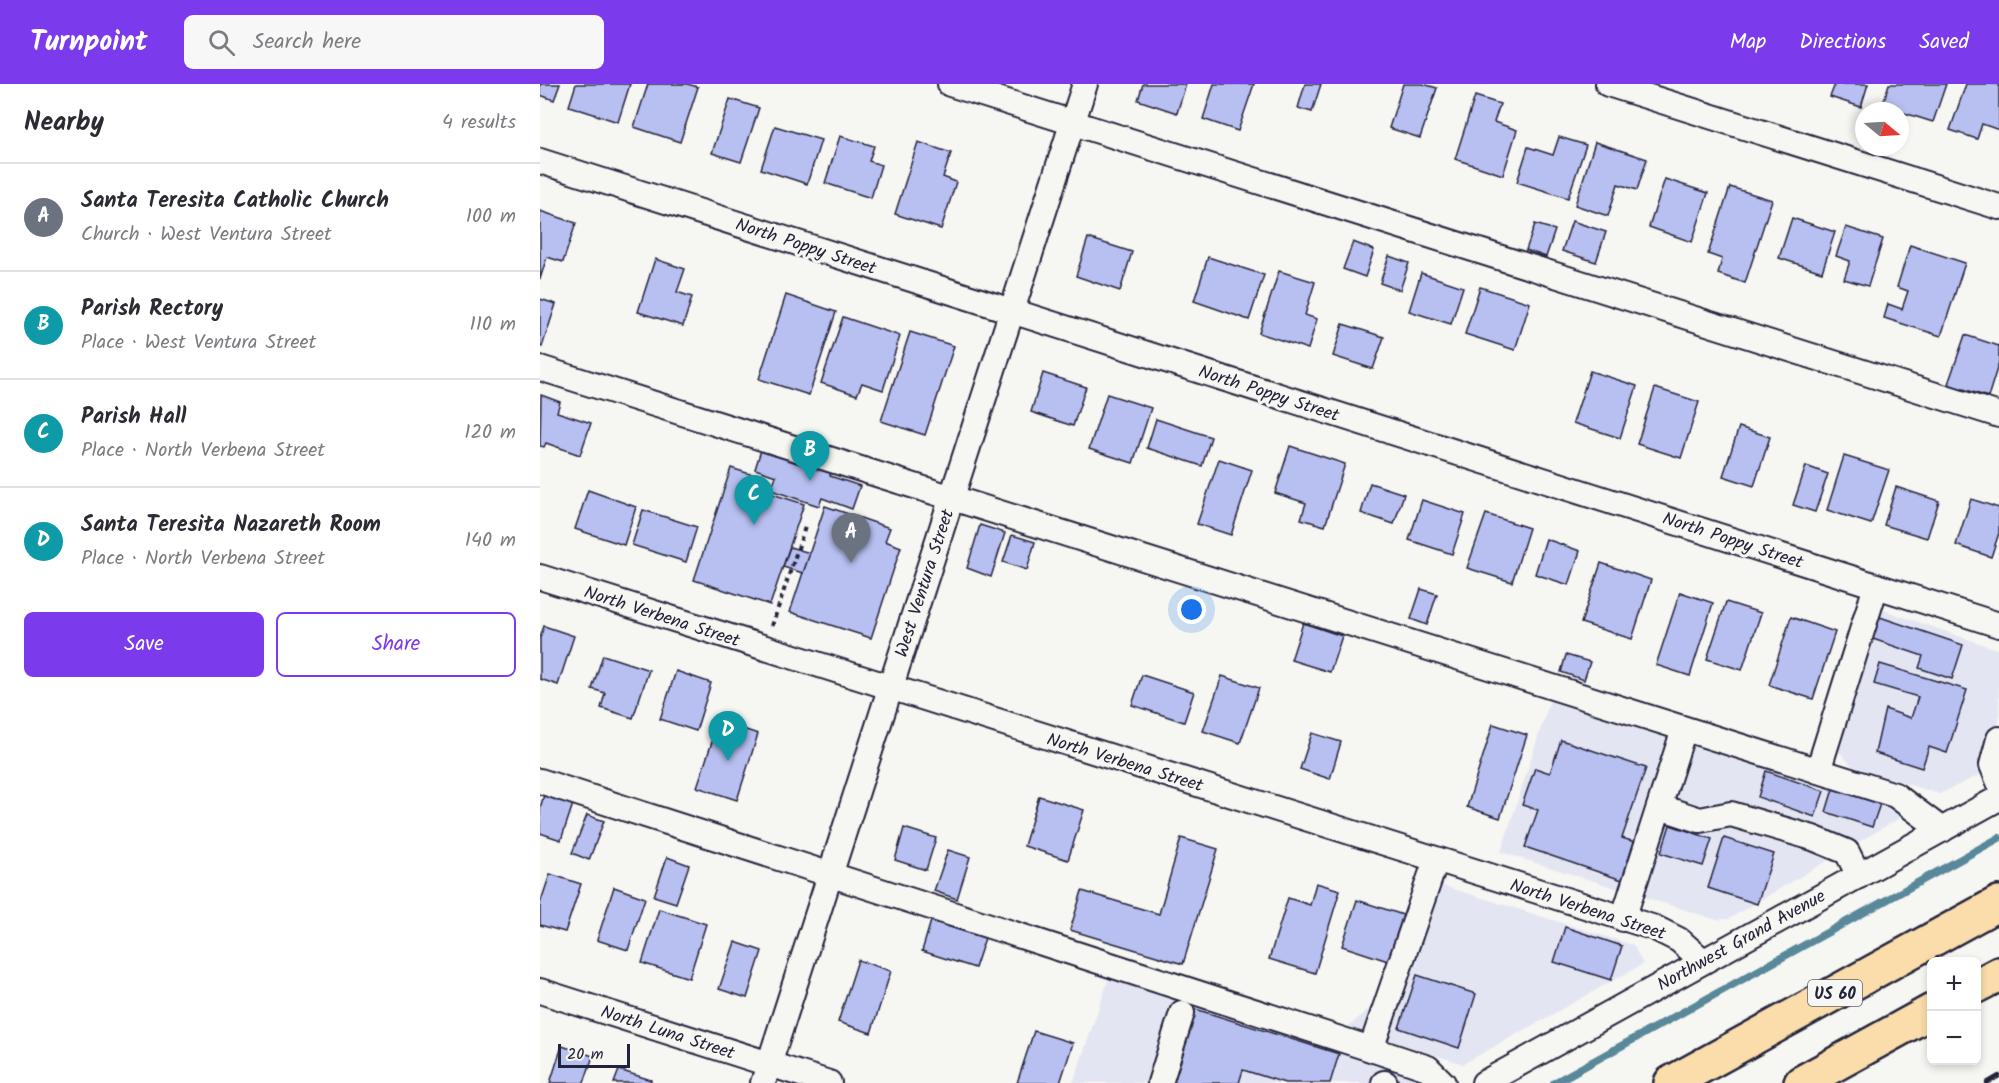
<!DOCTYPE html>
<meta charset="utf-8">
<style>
body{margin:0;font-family:Kalam,sans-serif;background:#f7f7f7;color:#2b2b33}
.controls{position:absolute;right:18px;bottom:18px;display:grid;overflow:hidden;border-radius:9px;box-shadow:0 3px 9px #0003}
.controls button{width:54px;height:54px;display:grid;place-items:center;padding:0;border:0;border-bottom:2px solid #e1e1e2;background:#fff;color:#2b2b33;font:30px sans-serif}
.compass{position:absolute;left:1315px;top:18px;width:54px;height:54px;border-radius:50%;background:#fff;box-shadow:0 3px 9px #0003;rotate:108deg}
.scale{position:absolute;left:18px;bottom:15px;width:72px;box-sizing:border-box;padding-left:6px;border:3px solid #22223b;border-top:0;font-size:16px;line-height:21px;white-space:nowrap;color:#22223b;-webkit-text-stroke:4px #f6f6f2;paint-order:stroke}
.you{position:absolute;left:652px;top:526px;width:21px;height:21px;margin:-15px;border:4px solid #fff;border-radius:50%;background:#1a73e8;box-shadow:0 0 0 9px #1a73e833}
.badge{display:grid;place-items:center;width:39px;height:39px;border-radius:50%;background:#7c3aed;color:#fff;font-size:20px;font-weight:700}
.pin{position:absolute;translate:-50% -50px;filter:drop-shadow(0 2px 3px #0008)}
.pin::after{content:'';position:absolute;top:32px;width:21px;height:18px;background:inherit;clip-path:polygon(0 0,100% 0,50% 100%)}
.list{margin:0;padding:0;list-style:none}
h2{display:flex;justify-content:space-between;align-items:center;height:78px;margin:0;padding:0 24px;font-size:26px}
h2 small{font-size:20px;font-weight:400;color:#7c7c81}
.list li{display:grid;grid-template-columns:39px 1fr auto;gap:18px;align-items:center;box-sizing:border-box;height:108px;padding:0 24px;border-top:2px solid #e1e1e2}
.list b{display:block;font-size:22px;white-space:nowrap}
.list p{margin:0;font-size:20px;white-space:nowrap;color:#7c7c81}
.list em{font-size:20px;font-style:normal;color:#7c7c81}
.actions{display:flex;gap:12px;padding:18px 24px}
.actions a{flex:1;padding:14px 0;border:2px solid #7c3aed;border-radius:9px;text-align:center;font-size:21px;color:#7c3aed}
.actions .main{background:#7c3aed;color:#fff}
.icon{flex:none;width:33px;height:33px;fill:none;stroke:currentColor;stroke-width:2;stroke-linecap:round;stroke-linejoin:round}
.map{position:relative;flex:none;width:1459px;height:999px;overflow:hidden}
header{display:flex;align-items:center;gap:36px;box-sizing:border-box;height:84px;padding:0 30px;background:#7c3aed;color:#fff}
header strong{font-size:28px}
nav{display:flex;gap:33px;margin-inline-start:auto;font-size:21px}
.search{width:420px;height:54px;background:#f7f7f7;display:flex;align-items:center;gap:15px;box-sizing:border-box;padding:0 21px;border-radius:9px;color:#7c7c81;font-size:22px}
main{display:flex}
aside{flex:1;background:#fff}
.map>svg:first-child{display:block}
.built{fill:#e3e6f2}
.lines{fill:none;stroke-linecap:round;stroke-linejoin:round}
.stream{stroke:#59889a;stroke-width:8}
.building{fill:#b8c0f1;stroke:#22223b;stroke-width:1.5}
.minor-casing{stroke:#22223b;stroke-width:28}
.highway-casing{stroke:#22223b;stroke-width:38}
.path{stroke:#22223b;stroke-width:4;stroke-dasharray:4.5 4.5;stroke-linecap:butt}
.minor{stroke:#f6f6f2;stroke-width:24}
.highway{stroke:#fbddab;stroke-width:33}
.rail{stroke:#22223b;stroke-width:4.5}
.labels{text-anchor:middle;stroke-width:6;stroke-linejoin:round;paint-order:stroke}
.shield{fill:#f6f6f2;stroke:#626272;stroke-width:1.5}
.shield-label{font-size:16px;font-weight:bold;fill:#22223b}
.street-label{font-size:18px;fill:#22223b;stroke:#f6f6f2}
</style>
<header>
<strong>Turnpoint</strong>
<div class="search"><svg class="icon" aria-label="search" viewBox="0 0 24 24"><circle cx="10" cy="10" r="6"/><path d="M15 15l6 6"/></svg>Search here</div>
<nav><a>Map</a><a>Directions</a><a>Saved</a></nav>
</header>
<main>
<aside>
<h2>Nearby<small>4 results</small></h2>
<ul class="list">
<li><span class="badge" style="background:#6b7280">A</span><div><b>Santa Teresita Catholic Church</b><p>Church · West Ventura Street</p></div><em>100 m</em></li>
<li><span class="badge" style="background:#0f9aa8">B</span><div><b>Parish Rectory</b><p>Place · West Ventura Street</p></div><em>110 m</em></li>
<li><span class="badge" style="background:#0f9aa8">C</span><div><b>Parish Hall</b><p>Place · North Verbena Street</p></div><em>120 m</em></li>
<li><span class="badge" style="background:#0f9aa8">D</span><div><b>Santa Teresita Nazareth Room</b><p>Place · North Verbena Street</p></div><em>140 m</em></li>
</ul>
<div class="actions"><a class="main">Save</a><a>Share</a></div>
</aside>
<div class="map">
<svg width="1459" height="999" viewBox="0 0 1459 999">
<rect width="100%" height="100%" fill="#f6f6f2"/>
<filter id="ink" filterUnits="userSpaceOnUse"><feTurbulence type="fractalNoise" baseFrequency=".0167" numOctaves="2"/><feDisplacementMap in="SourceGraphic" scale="12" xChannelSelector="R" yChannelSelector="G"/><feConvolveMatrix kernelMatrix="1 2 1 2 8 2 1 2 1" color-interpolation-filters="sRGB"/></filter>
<g filter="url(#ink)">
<g class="built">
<polygon points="1341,525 1459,566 1459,682 1399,710 1313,683 1295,663"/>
<polygon points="1010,616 1353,721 1366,730 1189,835 1177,836 961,768"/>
<polygon points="881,795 1093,861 1103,880 923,980 808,943 845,911"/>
<polygon points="572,885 891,992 878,999 533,999"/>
</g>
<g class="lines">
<polyline class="stream" points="1014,999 1459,754"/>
</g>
<g class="building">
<polygon points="0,0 20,0 14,16 0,11"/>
<polygon points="36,0 90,0 78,38 29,22"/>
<polygon points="108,0 147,0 158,3 140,58 94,43"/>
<polygon points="603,0 646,0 637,29 598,16"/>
<polygon points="674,0 714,0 698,47 663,35"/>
<polygon points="765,0 781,0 772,28 758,24"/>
<polygon points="863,0 883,0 897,4 880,54 849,44"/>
<polygon points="1295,0 1328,0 1321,23 1290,13"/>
<polygon points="1349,0 1406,0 1393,38 1342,22"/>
<polygon points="1426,0 1459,0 1459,46 1442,40 1437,55 1410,46"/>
<polygon points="935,12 960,20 954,38 977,46 963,91 915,75"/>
<polygon points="190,15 219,24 201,78 172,69"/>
<polygon points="235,42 281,56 267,100 221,85"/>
<polygon points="300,52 334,62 329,77 341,81 331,114 285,99"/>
<polygon points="1019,53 1046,61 1028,114 977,98 988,63 1013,71"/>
<polygon points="378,58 411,69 403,93 416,98 401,145 355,130"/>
<polygon points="1055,58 1107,75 1097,106 1078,100 1068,132 1035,121"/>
<polygon points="1125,95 1168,109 1152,158 1109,143"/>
<polygon points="1190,103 1232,116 1205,199 1178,190 1182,175 1168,170"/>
<polygon points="0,127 36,139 23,178 7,173 0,195"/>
<polygon points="1252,134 1295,148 1282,188 1239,174"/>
<polygon points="1032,137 1066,148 1056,178 1022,167"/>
<polygon points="995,140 1015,146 1006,173 986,166"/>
<polygon points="1306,143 1343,155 1328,202 1304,195 1310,177 1296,172"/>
<polygon points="548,154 592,168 580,207 536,192"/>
<polygon points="813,158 834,166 825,193 803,185"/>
<polygon points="1370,161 1425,179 1401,252 1344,234 1348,220 1362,225 1368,207 1357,203"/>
<polygon points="849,172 869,179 860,206 840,199"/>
<polygon points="668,173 724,191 709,236 654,217"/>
<polygon points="115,175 145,185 137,208 152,213 143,242 98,228"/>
<polygon points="739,187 775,198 765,231 777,235 768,265 719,249"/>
<polygon points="881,189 923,203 911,240 869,227"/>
<polygon points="940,203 990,219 975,266 925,250"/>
<polygon points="246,211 296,228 269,311 219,295"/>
<polygon points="0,215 16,220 2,263 0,262"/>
<polygon points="303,233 360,252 343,306 322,299 317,311 281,299"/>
<polygon points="803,240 844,253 833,285 793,272"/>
<polygon points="370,248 414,262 385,351 341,337"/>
<polygon points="1425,251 1459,262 1459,278 1448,313 1408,300"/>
<polygon points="1050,287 1097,302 1080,354 1033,339"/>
<polygon points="503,289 546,303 533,342 491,328"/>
<polygon points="1115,304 1159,318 1141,374 1097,360"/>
<polygon points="567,310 611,324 593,379 549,365"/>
<polygon points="1,311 20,318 17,328 51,339 40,371 6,359 4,363 0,362"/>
<polygon points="616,335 671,353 662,382 607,364"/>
<polygon points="1199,343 1230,353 1214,402 1183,392"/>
<polygon points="750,362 805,380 785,442 761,435 766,419 735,409"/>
<polygon points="221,366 243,373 245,368 292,384 290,392 320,402 312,425 282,414 279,422 231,406 236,392 215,385"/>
<polygon points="1304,372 1349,386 1331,440 1287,426"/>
<polygon points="679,375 712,386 691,451 657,440"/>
<polygon points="1266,382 1288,390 1275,428 1253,421"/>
<polygon points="191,384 229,396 226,408 264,420 230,521 154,496"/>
<polygon points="830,399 864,410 854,440 821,429"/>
<polygon points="1356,403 1399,417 1387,454 1344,441"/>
<polygon points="48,406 96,423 84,461 35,445"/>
<polygon points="1431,415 1459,424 1459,449 1451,473 1416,461"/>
<polygon points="882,416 925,430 912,470 869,456"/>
<polygon points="285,422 350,444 345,457 361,463 331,554 250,528"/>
<polygon points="103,426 157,443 146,478 92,461"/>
<polygon points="946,430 989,444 972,498 927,484"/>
<polygon points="440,441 465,449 451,493 427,484"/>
<polygon points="472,451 495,458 487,486 463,478"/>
<polygon points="1006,455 1040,467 1029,501 995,490"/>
<polygon points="250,463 270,469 263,489 243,483"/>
<polygon points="1061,479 1111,496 1092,555 1041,539"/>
<polygon points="881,505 897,510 887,541 871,535"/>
<polygon points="1140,508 1173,519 1150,592 1116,581"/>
<polygon points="1186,518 1221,529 1202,586 1167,575"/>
<polygon points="1337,532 1423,561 1412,595 1379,584 1383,572 1330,554"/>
<polygon points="1251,533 1295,548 1273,615 1229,601"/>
<polygon points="763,539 802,552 790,588 751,576"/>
<polygon points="4,542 34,552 18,601 0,595 0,554"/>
<polygon points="63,571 109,586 93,634 61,624 65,609 52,605"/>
<polygon points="1026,571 1050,578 1044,596 1021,588"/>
<polygon points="1340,580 1427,606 1407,669 1389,663 1382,684 1335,669 1345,625 1371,634 1378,613 1334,600"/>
<polygon points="136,587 171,599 156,647 120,635"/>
<polygon points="602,591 654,608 644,638 592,621"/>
<polygon points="682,592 719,604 700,659 663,647"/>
<polygon points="179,637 218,650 197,716 157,703"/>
<polygon points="953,640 987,651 960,734 927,723"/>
<polygon points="772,649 801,658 790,695 760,685"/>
<polygon points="1021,656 1106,684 1082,754 1098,759 1085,797 985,763 998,726 982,721 995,684 1010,689"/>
<polygon points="1226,687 1284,707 1275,733 1218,713"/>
<polygon points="1293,705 1340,720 1332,743 1286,728"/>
<polygon points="4,711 33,720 21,756 0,749 0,724"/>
<polygon points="499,712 544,726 528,776 484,762"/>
<polygon points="47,731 64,737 49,776 32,769"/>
<polygon points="1130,741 1172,755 1163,782 1121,769"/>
<polygon points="364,744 396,754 386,786 355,776"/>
<polygon points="641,754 678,765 643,880 530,846 542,807 619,830"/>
<polygon points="1184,754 1234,770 1217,820 1168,804"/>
<polygon points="408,766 430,773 417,815 394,807"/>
<polygon points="127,773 149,781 136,819 114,812"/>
<polygon points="10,790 41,800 25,848 0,841 0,820"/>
<polygon points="776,799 800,806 775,889 729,875 748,814 770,821"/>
<polygon points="74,803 105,814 88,866 57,856"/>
<polygon points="817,816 863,831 848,877 802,862"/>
<polygon points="119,825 166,840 149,894 102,879"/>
<polygon points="391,837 445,854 435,884 382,867"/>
<polygon points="1025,843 1082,862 1071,896 1014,878"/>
<polygon points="195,858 222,867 207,914 179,905"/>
<polygon points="318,876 351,887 331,949 298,938"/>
<polygon points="877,891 936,910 919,964 859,944"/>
<polygon points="652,924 799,970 790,999 745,999 703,986 699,999 629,999"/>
<polygon points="494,947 533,959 520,999 477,999"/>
<polygon points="22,962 53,972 44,999 10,999"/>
<polygon points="79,986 111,996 110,999 74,999"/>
</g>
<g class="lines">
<defs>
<g id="minor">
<polyline points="410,0 1459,331"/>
<polyline points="1068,0 1459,123"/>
<polyline points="0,77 1459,541"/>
<polyline points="0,284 1355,711 1402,746"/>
<polyline points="0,493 1115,844 1139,856 1163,877"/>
<polyline points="1459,655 1452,681 1459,698"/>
<polyline points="1278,687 1336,502"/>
<polyline points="0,697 831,965 888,984 903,999"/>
<polyline points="1120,723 1160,736 1191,730 1273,754 1307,768 1319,792"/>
<polyline points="1083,835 1144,645"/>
<polyline points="0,907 289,999"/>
<polyline points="831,965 896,776"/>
<polyline points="223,999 545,0"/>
<polyline points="620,999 642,929"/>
<polyline points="844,999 845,999"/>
<polyline points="944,999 1459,714"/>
</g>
<g id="highway">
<polyline points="1436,902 1459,890"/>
<polyline points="1131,999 1459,819"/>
<polyline points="1261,999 1392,927"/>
</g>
</defs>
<use href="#minor" class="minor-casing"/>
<use href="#highway" class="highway-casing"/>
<polyline class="path" points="232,542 266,440"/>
<use href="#minor" class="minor"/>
<use href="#highway" class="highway"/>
<polyline class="rail" points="1447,999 1459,992"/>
</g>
</g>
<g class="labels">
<rect class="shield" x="1268" y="896" width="54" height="26" rx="4.5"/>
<g class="shield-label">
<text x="1295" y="915">US 60</text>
</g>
<g class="street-label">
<text transform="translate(266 162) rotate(18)" y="6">North Poppy Street</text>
<text transform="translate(729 309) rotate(18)" y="6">North Poppy Street</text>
<text transform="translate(1193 456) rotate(18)" y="6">North Poppy Street</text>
<text transform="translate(384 499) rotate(-72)" y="6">West Ventura Street</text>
<text transform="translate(122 532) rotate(18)" y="6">North Verbena Street</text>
<text transform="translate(585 678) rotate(17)" y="6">North Verbena Street</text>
<text transform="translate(1048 825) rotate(18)" y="6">North Verbena Street</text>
<text transform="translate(1201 856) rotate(-29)" y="6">Northwest Grand Avenue</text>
<text transform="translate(128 948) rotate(18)" y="6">North Luna Street</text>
</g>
</g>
</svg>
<div class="controls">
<button>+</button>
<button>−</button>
</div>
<svg class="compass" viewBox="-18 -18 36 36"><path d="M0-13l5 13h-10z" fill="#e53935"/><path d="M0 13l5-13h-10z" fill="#7c7c81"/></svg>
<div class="scale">20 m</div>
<div class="you"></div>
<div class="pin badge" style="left:311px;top:479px;background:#6b7280">A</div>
<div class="pin badge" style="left:270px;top:397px;background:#0f9aa8">B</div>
<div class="pin badge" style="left:214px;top:441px;background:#0f9aa8">C</div>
<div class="pin badge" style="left:188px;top:677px;background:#0f9aa8">D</div>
</div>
</main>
